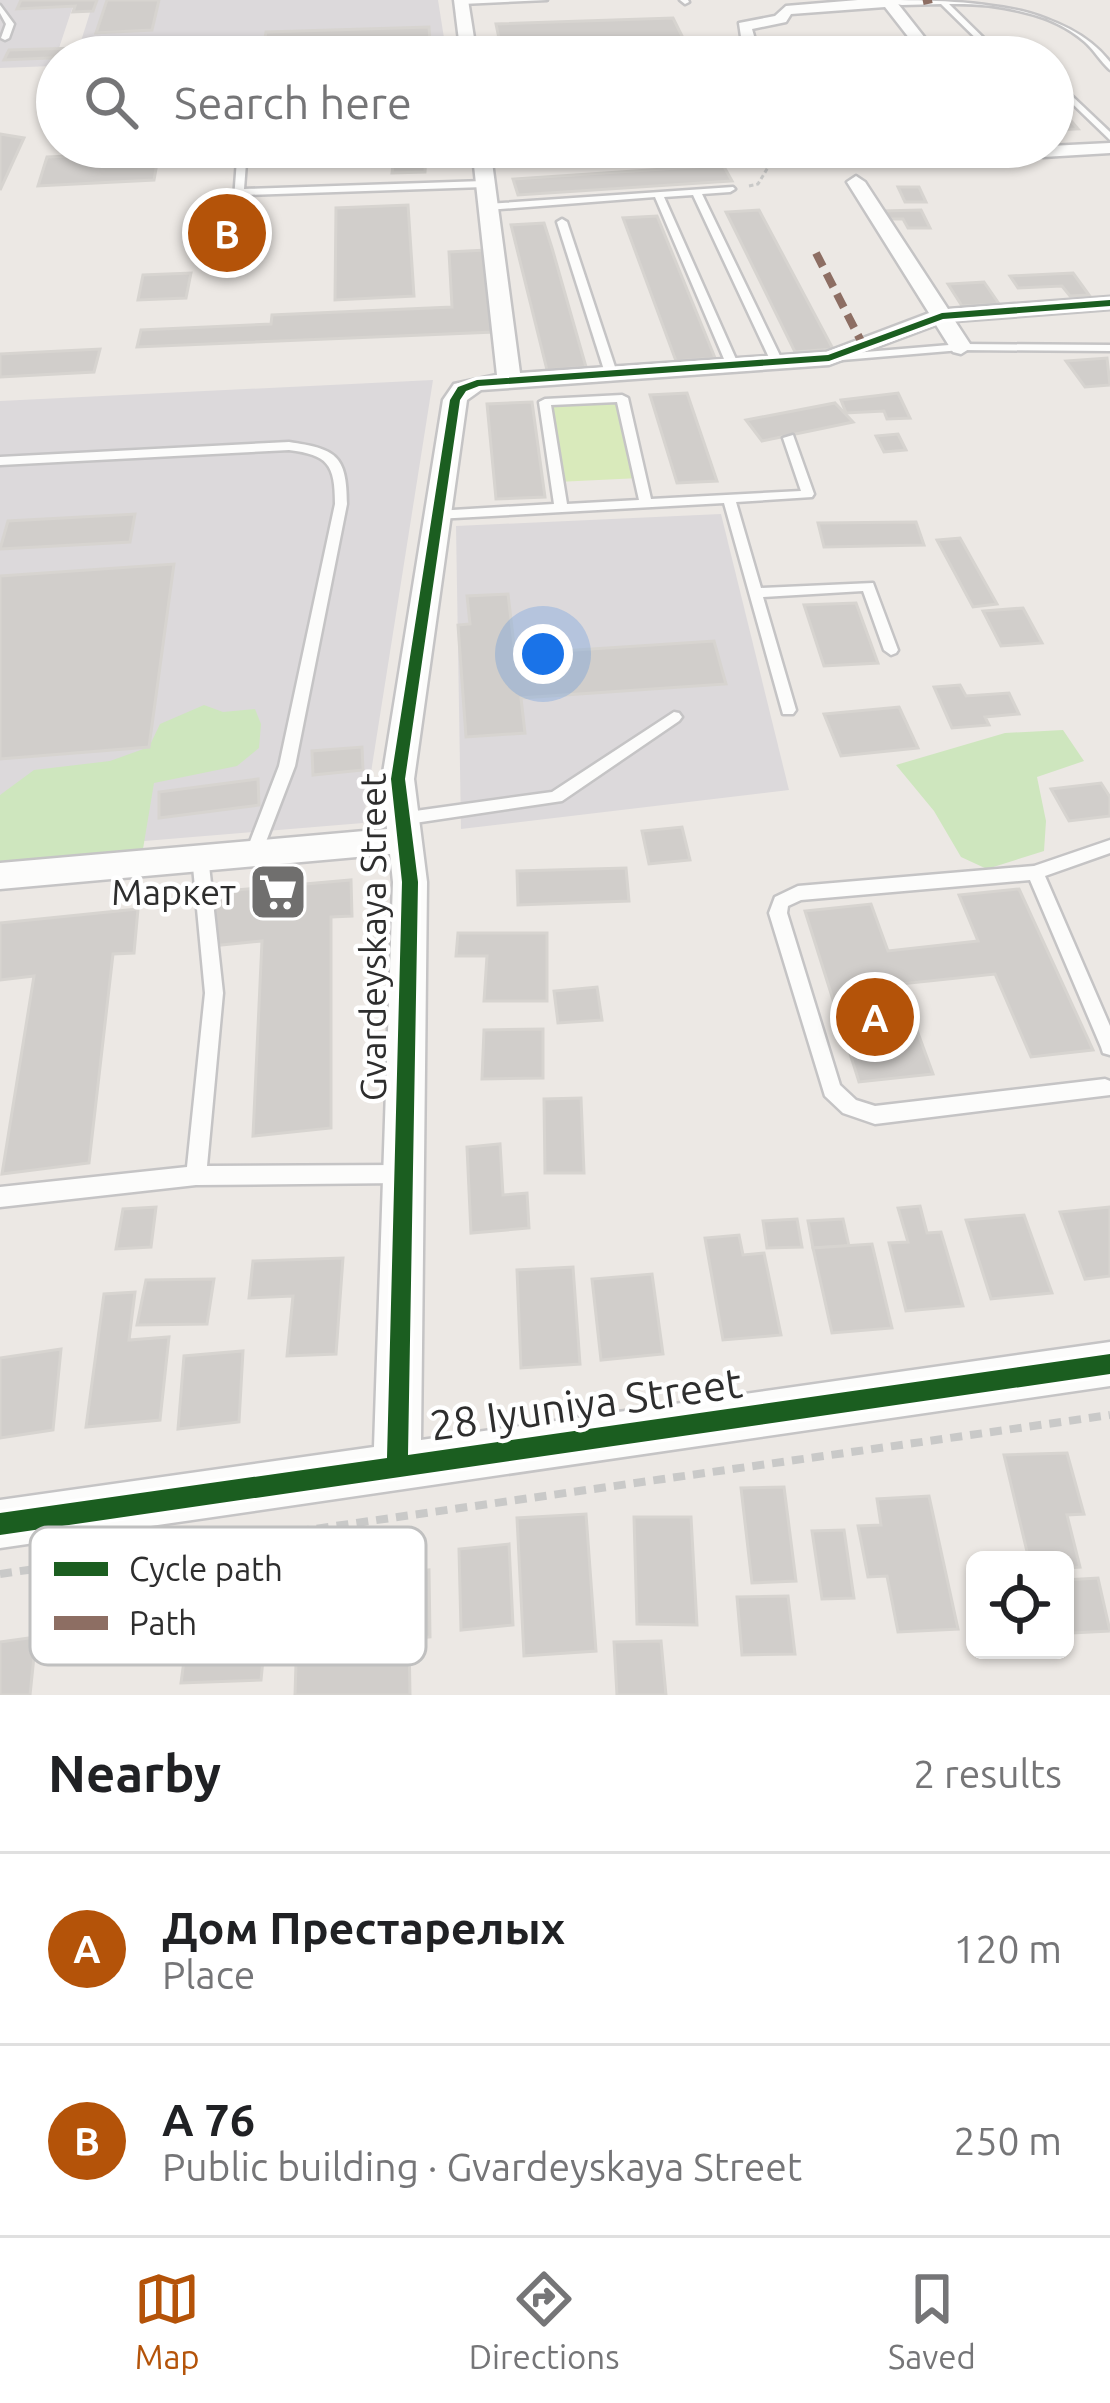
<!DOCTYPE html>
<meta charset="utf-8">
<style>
body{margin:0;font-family:Ubuntu,sans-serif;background:#f6f6f6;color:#202124}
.controls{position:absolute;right:36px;bottom:36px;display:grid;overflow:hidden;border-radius:18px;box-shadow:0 3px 9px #0004}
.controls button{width:108px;height:108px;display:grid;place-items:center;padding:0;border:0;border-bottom:3px solid #e0e0e0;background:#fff;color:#202124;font:60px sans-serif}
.you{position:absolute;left:543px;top:654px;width:42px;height:42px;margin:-30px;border:9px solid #fff;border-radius:50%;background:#1a73e8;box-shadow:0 0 0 18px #1a73e833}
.badge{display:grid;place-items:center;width:78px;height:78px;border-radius:50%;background:#b45309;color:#fff;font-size:39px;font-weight:700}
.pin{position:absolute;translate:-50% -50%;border:6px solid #fff;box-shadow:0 3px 12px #0006}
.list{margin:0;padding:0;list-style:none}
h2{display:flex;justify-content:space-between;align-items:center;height:156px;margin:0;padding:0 48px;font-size:51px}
h2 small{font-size:39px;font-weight:400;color:#757577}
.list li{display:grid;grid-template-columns:78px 1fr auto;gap:36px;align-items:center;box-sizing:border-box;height:192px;padding:0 48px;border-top:3px solid #e0e0e0}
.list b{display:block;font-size:45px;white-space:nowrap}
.list p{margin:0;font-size:39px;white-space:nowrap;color:#757577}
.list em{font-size:39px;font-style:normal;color:#757577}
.icon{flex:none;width:66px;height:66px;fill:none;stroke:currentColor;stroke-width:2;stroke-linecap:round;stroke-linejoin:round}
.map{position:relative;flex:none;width:1110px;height:1695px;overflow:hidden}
.search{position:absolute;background:#fff;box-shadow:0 3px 9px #0004;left:36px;right:36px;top:36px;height:132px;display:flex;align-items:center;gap:30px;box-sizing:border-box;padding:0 42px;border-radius:66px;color:#757577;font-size:45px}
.sheet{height:540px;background:#fff}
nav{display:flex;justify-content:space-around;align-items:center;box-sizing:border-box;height:168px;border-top:3px solid #e0e0e0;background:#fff;font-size:33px;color:#757577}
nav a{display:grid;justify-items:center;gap:6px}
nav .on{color:#b45309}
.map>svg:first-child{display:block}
.industrial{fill:#dcd9db}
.green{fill:#cee6be}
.pitch{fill:#d9eabb}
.building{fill:#d1cecb;stroke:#d7d4d0;stroke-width:3}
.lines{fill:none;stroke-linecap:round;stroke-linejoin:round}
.service-casing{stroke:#c5c4c5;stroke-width:5}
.minor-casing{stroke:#c5c4c5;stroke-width:5}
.path-far1{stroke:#c9c9c8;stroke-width:3;stroke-dasharray:4.5 3;stroke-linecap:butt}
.path{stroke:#c9c9c8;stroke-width:8;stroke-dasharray:12 8;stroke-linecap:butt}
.service{fill:#fcfcfb;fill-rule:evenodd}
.minor{fill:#fcfcfb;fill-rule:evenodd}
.quiet-far1{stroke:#8d6e63;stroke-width:6;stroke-dasharray:12 6;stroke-linecap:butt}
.quiet{stroke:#8d6e63;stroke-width:8;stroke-dasharray:15 8;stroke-linecap:butt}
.cycleway-casing{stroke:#fff;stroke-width:7}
.cycleway{fill:#1b5e20;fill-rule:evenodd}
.labels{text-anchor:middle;stroke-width:9;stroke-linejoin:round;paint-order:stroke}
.poi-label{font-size:36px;fill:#2e2e2e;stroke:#fff;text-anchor:end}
.street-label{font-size:36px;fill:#2e2e2e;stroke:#fff}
.near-street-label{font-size:42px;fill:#2e2e2e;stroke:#fff}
.key{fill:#fff;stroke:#c0c0c0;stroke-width:3}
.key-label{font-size:33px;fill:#2e2e2e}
</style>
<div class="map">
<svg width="1110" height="1695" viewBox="0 0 1110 1695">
<rect width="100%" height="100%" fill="#ece8e4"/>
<g class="industrial">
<polygon points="0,0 75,0 53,66 0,68"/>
<polygon points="94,0 438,0 447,57 76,57"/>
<polygon points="433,380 363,823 0,853 0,401"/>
<polygon points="721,514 789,790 461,829 456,526"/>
</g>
<g class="green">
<polygon points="204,705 223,712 255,709 261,724 259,748 237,766 154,783 143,849 92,861 0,869 0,795 34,770 110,761 149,747 160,724"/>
<polygon points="1063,730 1084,761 1037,777 1046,821 1044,851 987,869 961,857 934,811 896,765 1005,733"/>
</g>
<polygon class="pitch" points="622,398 640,478 557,482 545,402"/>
<g class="building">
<polygon points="21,0 97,0 93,11 73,12 75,6 17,9"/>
<polygon points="107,0 159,0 152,30 96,33"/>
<polygon points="673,18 687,46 502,53 496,24"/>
<polygon points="429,27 431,56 262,57 266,32"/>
<polygon points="963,39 978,57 949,57 936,40"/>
<polygon points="198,46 196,57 86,57 89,50"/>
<polygon points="76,48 72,57 4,60 9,50"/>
<polygon points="1053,100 1078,129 1053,130"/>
<polygon points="0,134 24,138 0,190"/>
<polygon points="159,152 154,180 38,186 47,157"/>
<polygon points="426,154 425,172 392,173 394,155"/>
<polygon points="723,165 732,181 518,195 513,179"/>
<polygon points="898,187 919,187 926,202 905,202"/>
<polygon points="408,205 414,296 335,300 336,208"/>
<polygon points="759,210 833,349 795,352 726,212"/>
<polygon points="921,210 930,228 908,228 903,219 885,219 882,211"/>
<polygon points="657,216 702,326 715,358 676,361 623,218"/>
<polygon points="544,223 552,248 586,367 547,370 511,225"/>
<polygon points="486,250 494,332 137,347 141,330 271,324 272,315 452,307 449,252"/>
<polygon points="191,273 186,298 138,300 143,275"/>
<polygon points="1073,273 1089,295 1070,296 1062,286 1018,288 1010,276"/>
<polygon points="984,282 999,304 962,306 948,284"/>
<polygon points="100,349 94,372 0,377 0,354"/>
<polygon points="1107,358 1110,385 1085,387 1066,361"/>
<polygon points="687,393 717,481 677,483 650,395"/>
<polygon points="898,393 910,418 887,419 884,411 846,413 841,400"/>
<polygon points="532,402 545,497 496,499 487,404"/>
<polygon points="835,403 853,422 762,441 746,420"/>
<polygon points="898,434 906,450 884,452 876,436"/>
<polygon points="135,514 130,542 0,549 8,521"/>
<polygon points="916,522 924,545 824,547 818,523"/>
<polygon points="960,538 997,604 973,607 937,540"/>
<polygon points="174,564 149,747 0,759 0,576"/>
<polygon points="508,594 515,654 714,641 726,684 521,698 525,733 466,737 458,625 470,624 467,596"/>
<polygon points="856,603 878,663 824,666 804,605"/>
<polygon points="1023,608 1042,643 1001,646 983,611"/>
<polygon points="960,685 966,696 1009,693 1019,714 985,717 989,725 952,728 934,687"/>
<polygon points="899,707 918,748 841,756 824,714"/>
<polygon points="362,747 363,770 313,775 312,751"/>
<polygon points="258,779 259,805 159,818 159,792"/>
<polygon points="1101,783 1110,797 1110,816 1069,821 1051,789"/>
<polygon points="682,827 690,860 649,864 642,831"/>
<polygon points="626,868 629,901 518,905 517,871"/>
<polygon points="351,880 352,916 331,917 331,1128 253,1136 262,941 211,946 214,900 225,891"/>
<polygon points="1019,889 1093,1050 1031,1057 995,974 900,984 933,1074 859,1082 805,911 871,904 888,951 978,941 959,895"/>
<polygon points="138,909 134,953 113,954 89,1163 2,1174 34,976 0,980 0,923"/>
<polygon points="458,933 547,933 547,1001 484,1001 487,956 456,956"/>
<polygon points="597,987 602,1020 558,1023 554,991"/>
<polygon points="543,1029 543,1078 482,1079 484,1030"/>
<polygon points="581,1098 584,1173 545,1173 544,1099"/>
<polygon points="500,1144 503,1195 527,1193 529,1228 471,1233 467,1147"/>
<polygon points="920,1206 927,1233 941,1232 963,1306 906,1311 889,1243 908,1242 898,1208"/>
<polygon points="156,1207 151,1247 116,1249 123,1209"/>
<polygon points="1110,1207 1110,1276 1085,1279 1060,1212"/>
<polygon points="1024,1215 1052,1293 991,1299 966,1220"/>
<polygon points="797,1219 802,1247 767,1248 763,1221"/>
<polygon points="843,1219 849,1246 813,1248 808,1221"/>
<polygon points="739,1235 743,1255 764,1253 781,1335 723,1340 705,1238"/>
<polygon points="872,1244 892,1328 832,1333 813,1248"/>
<polygon points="343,1258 336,1354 287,1356 293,1296 249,1298 253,1261"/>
<polygon points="573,1267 580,1364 521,1368 517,1270"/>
<polygon points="652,1274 663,1354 601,1360 592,1279"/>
<polygon points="214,1279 207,1324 137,1325 146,1280"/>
<polygon points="135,1292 129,1340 169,1337 160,1420 86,1427 104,1294"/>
<polygon points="61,1349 53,1430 0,1438 0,1358"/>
<polygon points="243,1351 239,1422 178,1429 184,1356"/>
<polygon points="1067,1453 1084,1514 1067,1515 1080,1567 1065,1568 1065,1560 1029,1560 1004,1455"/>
<polygon points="784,1487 796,1581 752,1583 741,1488"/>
<polygon points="929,1496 958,1629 898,1632 887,1576 868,1577 858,1526 881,1525 877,1499"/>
<polygon points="586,1514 596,1651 524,1656 517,1518"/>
<polygon points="634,1517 691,1517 697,1625 637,1624"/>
<polygon points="844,1530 854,1598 822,1599 812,1531"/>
<polygon points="509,1544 513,1625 461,1630 459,1549"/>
<polygon points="289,1568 283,1638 265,1639 261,1680 181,1683 196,1572"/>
<polygon points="429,1570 430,1637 409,1639 410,1695 295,1695 298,1601 399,1591 398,1573"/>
<polygon points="1098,1578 1110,1631 1073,1633 1065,1580"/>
<polygon points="788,1596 795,1654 742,1655 737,1597"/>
<polygon points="36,1637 30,1695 0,1695 0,1642"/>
<polygon points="661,1641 666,1695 617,1695 614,1642"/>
</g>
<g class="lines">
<defs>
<g id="service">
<polygon points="459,0 547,0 462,4"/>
<polygon points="680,0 688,0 689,2 685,4"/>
<path d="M875,0C952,0 1062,0 1110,62V70C1101,62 1095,51 1085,42C1050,11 995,3 949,4L1003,57H995L941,4L902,5Z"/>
<polygon points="0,5 14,24 9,38 5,40 1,38 6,24 0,13"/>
<polygon points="1053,78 1110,132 1110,140 1053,85"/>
<polygon points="238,147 246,147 246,157 466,147 485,149 481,152 246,163 244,189 484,181 489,184 484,187 244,195 242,225 237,228 232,225"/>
<polygon points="733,187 735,189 730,192 702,194 784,364 782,366 772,364 693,195 664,197 739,366 733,369 727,366 655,197 487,210 482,207 487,204"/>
<polygon points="562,219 567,222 617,373 615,375 605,373 557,222"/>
<polygon points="961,344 1110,345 1110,351 961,350 830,361 824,358 830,355"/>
<path d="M622,395L628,398L651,499L801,491L783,438L793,435L814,494L812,497L736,502L761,588L873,583L898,650L896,653L891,655L884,650L863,591L763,597L796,710L793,714H783L724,503L436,519L430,515L436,511L554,504L539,402L545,399ZM617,402L639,500L567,504L551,405Z"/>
<path d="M289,442C335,449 347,454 347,504L295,766L262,852L260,857H248L246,852L279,766L335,504C335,464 328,455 289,450L0,465V457Z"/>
<polygon points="674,712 679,713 682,717 679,721 562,801 401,825 393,819 401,813 552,792"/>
<polygon points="1110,840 1110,853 1045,876 1110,1026 1110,1055 1103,1053 1101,1047 1030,880 801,900 788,906 787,913 840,1085 856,1100 875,1106 1105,1079 1110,1081 1110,1095 875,1124 843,1113 825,1096 769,913 775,897 798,886 1034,866"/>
<polygon points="200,850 206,851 208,856 223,993 207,1166 402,1165 409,1167 412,1174 409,1181 402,1183 196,1185 0,1207 0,1187 187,1167 205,993 192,856 194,851"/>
</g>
<g id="minor">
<polygon points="454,0 468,0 477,57 461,57"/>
<polygon points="858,0 895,0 940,57 924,57 885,7 791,14 786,22 752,29 760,57 744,57 739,23 775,16 786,6"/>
<polygon points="1110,143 1110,153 1043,157 1029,147"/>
<polygon points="472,147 490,147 520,373 826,352 929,313 847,182 856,176 865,182 948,309 1110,297 1110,309 955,321 972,347 961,354 953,352 936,325 829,365 481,390 467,400 414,779 427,882 421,1440 1110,1342 1110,1386 0,1548 0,1500 374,1447 393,882 390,854 0,889 0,863 387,829 382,779 443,400 454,384 497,375"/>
<polygon points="810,147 828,147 832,156 817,160"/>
</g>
</defs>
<use href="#service" class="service-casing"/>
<use href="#minor" class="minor-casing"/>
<g class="path-far1">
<polyline points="842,155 976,147"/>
<polyline points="749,186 758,184 773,159 799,157"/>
</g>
<polyline class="path" points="0,1574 1110,1415"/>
<use href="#service" class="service"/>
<use href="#minor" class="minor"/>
<polyline class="quiet-far1" points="923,2 932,0"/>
<polyline class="quiet" points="816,253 864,347"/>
<defs>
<polygon id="cycleway" points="1110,300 1110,306 943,319 829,361 479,386 466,391 460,400 405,779 418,882 408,1455 1110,1354 1110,1374 0,1535 0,1513 387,1458 402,882 391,779 450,400 458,387 477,380 828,355 942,313"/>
</defs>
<use href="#cycleway" class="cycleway-casing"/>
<use href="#cycleway" class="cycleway"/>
</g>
<defs>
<symbol id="supermarket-square" viewBox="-11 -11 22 22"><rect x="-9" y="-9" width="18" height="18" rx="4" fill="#706f6e" stroke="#fff"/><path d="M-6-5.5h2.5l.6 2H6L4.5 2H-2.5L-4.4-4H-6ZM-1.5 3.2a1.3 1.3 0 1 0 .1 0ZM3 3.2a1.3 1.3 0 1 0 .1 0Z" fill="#fff"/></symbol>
</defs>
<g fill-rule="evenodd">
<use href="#supermarket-square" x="245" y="859" width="66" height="66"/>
</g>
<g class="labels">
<g class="poi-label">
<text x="236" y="905">Маркет</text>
</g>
<g class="street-label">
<text transform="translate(373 937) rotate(-90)" y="13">Gvardeyskaya Street</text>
</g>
<g class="near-street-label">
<text transform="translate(586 1404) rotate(-8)" y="15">28 Iyuniya Street</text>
</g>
</g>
<rect x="30" y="1527" width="396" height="138" rx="18" class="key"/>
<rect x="54" y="1562" width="54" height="14" fill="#1b5e20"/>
<rect x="54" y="1616" width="54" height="14" fill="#8d6e63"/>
<g class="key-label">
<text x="129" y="1581">Cycle path</text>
<text x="129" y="1635">Path</text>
</g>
</svg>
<div class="controls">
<button><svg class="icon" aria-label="locate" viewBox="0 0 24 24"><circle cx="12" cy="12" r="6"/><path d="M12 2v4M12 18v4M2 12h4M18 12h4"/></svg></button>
</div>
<div class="you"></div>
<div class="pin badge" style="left:875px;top:1017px">A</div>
<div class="pin badge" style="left:227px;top:233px">B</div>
<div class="search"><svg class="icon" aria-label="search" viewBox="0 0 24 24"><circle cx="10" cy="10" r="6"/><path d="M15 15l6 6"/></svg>Search here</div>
</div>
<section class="sheet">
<h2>Nearby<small>2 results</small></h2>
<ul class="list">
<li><span class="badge">A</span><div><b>Дом Престарелых</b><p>Place</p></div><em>120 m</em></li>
<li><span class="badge">B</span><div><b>А 76</b><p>Public building · Gvardeyskaya Street</p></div><em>250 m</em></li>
</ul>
</section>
<nav>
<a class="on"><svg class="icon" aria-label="map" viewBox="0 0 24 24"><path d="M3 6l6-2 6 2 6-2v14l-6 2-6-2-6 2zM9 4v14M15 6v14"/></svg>Map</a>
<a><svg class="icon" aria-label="directions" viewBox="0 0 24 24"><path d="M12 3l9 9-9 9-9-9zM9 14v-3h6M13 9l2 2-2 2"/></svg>Directions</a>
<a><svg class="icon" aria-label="saved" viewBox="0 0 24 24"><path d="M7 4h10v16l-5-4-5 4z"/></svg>Saved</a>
</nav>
